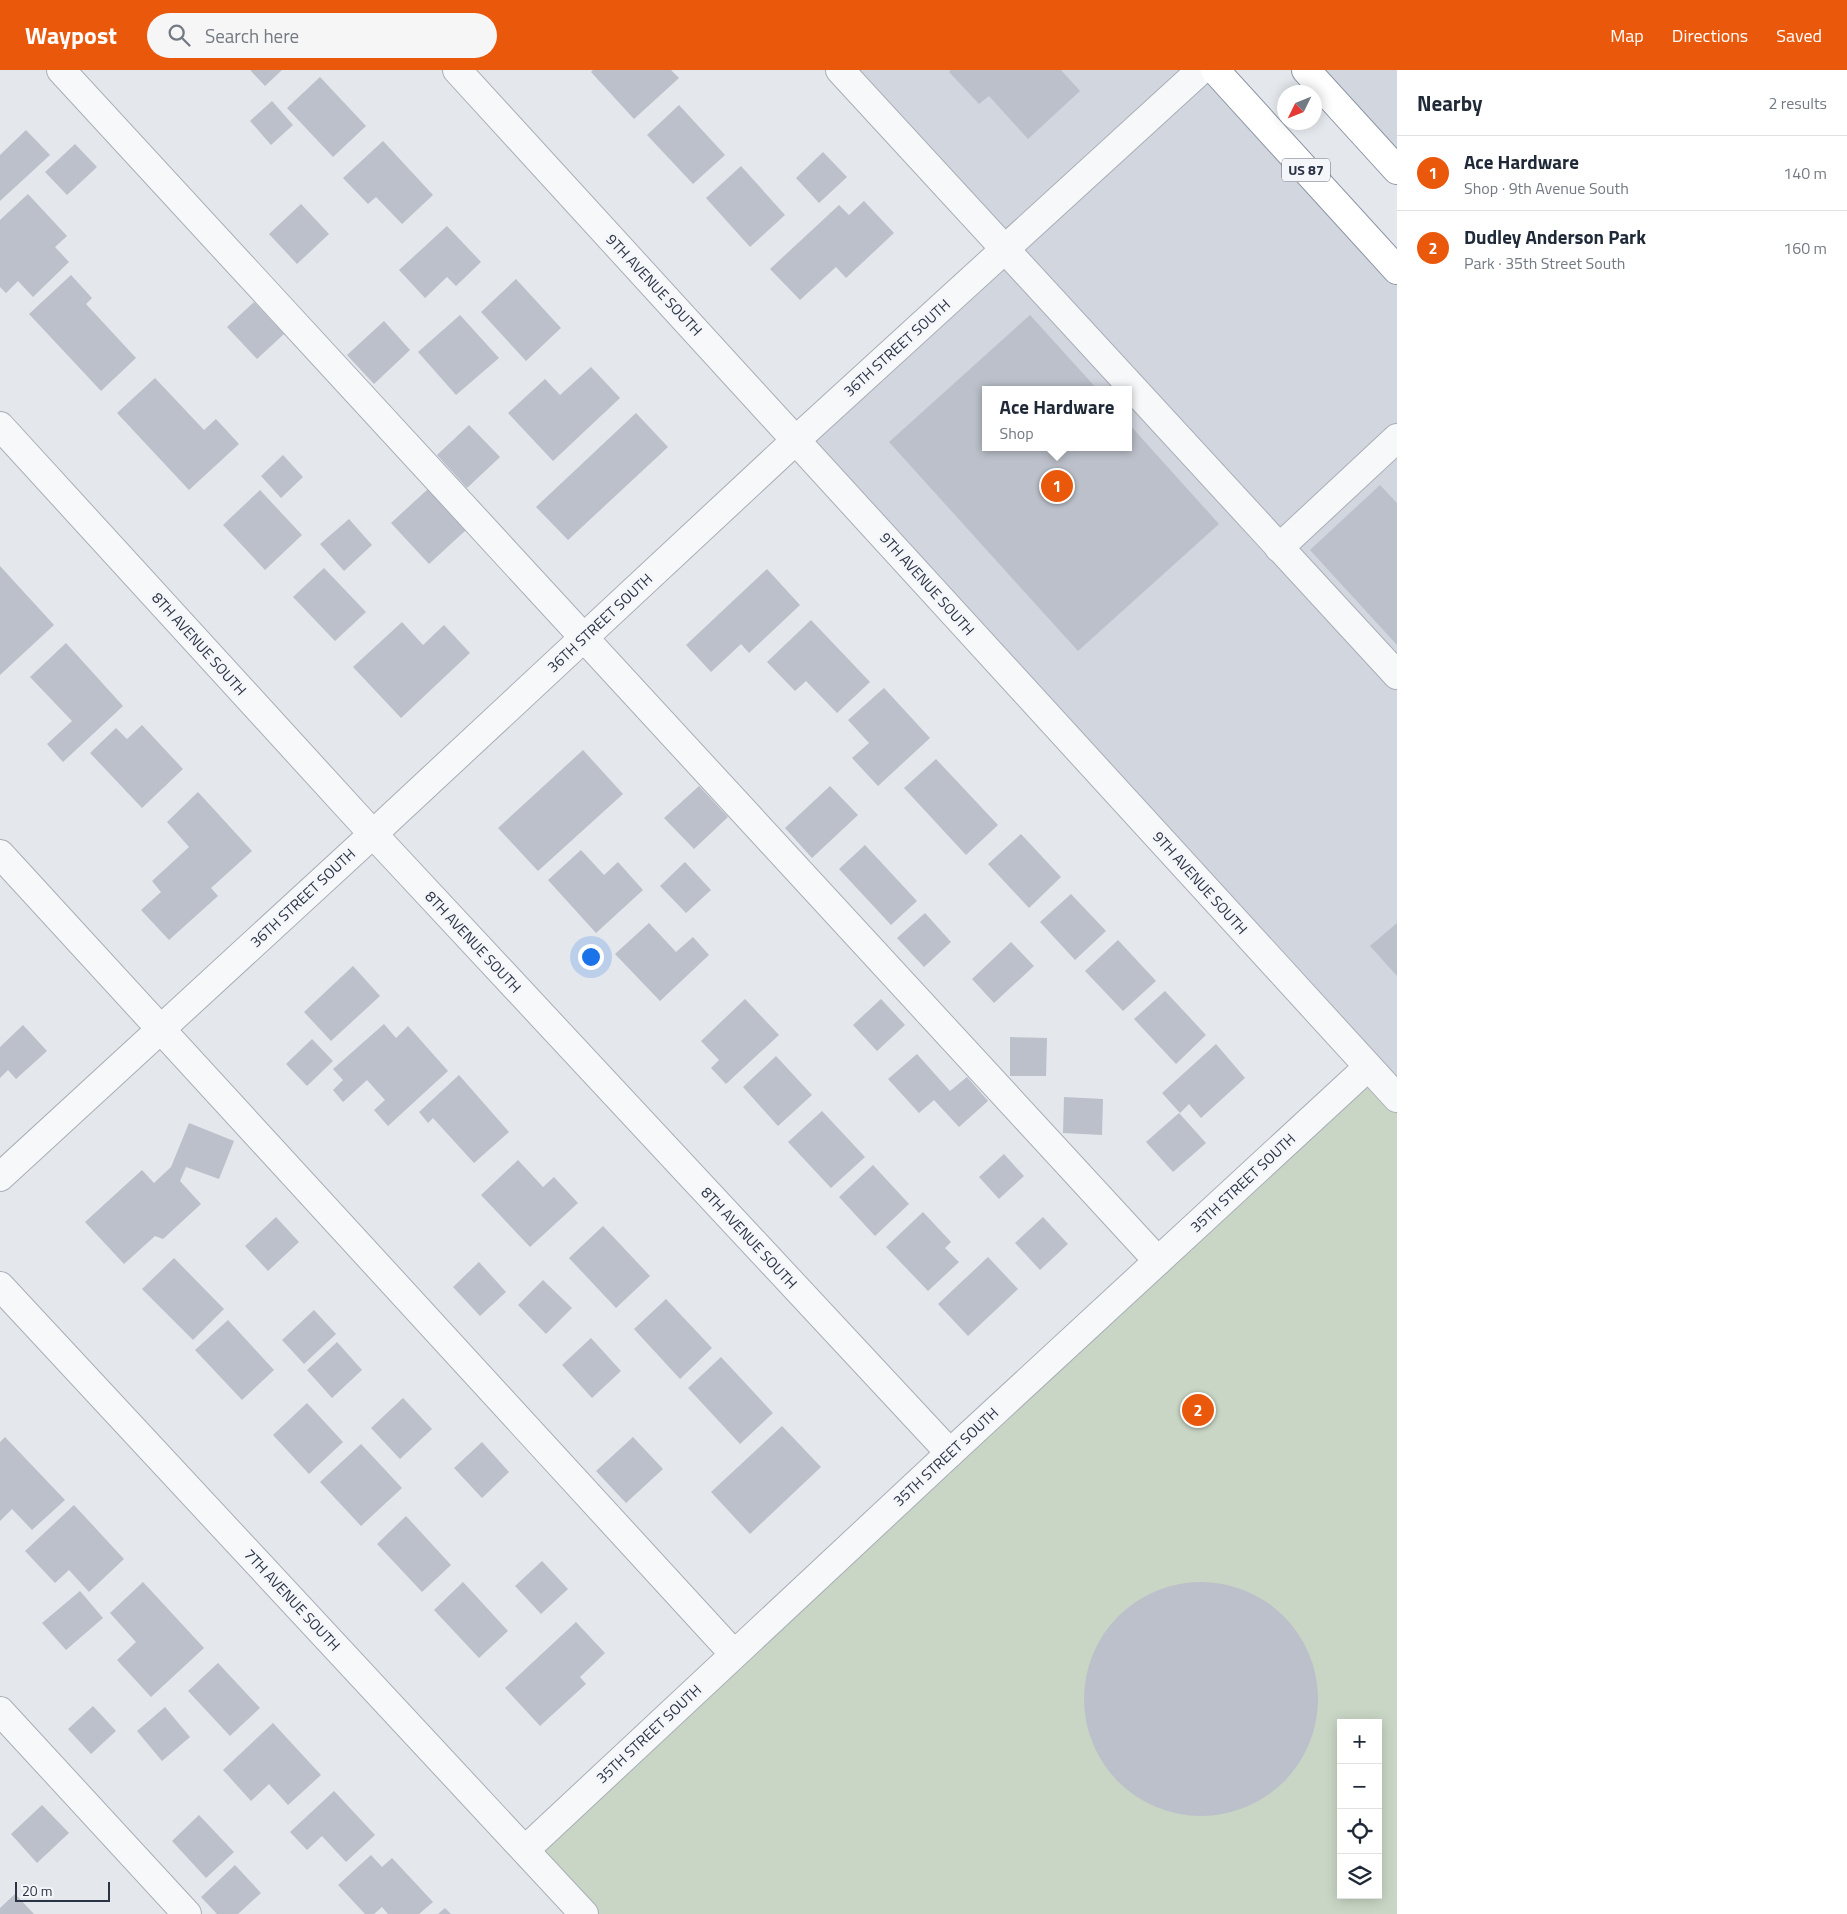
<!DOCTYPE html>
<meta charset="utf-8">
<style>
body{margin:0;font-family:"Titillium Web",sans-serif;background:#f6f6f7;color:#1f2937}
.controls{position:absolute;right:15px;bottom:15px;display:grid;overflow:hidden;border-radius:0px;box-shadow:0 2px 12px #0003}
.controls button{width:45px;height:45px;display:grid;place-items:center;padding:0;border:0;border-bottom:1px solid #e0e1e3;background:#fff;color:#1f2937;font:25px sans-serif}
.compass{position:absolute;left:1277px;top:15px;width:45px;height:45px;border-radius:50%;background:#fff;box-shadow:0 2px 12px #0003;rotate:227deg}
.scale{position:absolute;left:15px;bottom:12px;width:95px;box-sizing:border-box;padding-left:5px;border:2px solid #2b3445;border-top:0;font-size:14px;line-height:18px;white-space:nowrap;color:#2b3445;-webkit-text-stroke:4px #f4f6f9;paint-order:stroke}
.you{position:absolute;left:590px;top:886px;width:18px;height:18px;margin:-12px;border:4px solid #fff;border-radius:50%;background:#1a73e8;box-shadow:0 0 0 8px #1a73e833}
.badge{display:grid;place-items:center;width:32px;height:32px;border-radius:50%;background:#ea580c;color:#fff;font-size:16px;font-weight:700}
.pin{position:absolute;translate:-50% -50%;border:2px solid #fff;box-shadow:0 1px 5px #0006}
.popup{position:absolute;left:982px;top:316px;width:150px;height:65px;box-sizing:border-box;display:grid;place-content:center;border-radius:0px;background:#fff;filter:drop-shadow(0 1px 4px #0005);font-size:16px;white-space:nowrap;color:#747a83}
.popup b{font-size:19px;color:#1f2937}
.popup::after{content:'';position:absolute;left:50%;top:100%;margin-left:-10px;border:10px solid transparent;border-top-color:#fff}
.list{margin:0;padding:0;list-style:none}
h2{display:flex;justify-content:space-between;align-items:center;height:65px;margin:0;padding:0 20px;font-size:21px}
h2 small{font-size:16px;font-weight:400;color:#747a83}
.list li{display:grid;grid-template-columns:32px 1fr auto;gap:15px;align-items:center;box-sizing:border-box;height:75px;padding:0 20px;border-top:1px solid #e0e1e3}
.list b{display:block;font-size:19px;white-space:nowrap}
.list p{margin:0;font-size:16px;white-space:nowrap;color:#747a83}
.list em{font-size:16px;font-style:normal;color:#747a83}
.icon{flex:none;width:28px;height:28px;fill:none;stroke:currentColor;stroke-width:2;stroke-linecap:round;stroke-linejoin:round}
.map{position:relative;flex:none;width:1397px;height:1844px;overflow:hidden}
header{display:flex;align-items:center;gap:30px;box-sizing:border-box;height:70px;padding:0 25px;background:#ea580c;color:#fff}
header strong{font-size:24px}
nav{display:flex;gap:28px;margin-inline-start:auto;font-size:18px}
.search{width:350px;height:45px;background:#f6f6f7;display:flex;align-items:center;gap:12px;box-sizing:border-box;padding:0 18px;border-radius:28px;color:#747a83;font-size:19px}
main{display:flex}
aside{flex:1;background:#fff}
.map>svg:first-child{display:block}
.built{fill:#d2d6de;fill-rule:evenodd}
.green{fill:#c9d6c5;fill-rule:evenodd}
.building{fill:#bbc0ca}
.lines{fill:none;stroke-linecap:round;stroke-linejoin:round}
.minor-casing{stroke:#a9aeb7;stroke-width:30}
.highway-casing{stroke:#8b94a3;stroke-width:30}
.minor{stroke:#f7f8fa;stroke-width:28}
.highway{stroke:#fff;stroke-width:28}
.labels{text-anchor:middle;stroke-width:5;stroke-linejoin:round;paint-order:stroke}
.shield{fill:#f4f6f9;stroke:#676e7b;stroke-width:1}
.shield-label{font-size:14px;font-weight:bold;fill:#2b3445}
.street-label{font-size:15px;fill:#2b3445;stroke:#f4f6f9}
</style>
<header>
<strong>Waypost</strong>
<div class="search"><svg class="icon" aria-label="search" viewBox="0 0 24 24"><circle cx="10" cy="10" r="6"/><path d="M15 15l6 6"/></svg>Search here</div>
<nav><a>Map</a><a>Directions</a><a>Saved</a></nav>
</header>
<main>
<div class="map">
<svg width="1397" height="1844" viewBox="0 0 1397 1844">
<rect width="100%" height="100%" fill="#e4e7ec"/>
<g class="built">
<path d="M839,0H1215L1397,200V1025L796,370L1005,179ZM986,320H1128V377H986Z"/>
<polygon points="1306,0 1397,0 1397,100"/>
</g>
<path class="green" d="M1368,997L1397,1028V1844H584L525,1780ZM1341,1653H1378V1825H1341Z"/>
<g class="building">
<polygon points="250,0 282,0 265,16"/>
<polygon points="593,0 671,0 679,8 634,49 591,2"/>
<polygon points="951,0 1061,0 1080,21 1028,69 989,26 979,34 949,2"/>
<polygon points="320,7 366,56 333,87 287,38"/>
<polygon points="272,31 293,55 271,75 250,51"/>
<polygon points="679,35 725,85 693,114 647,65"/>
<polygon points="26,60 50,85 0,131 0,85"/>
<polygon points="383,71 433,125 402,154 376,127 368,134 343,108"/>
<polygon points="75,74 97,97 67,125 45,102"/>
<polygon points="823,82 847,107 819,133 796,108"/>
<polygon points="741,96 785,145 750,177 706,128"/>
<polygon points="28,124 67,166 55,177 69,192 33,227 18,211 6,223 0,217 0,150"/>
<polygon points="864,131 894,163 846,208 836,197 800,230 770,199 839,135 849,145"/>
<polygon points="301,134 329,164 297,194 269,164"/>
<polygon points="447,156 481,192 456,216 447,207 425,228 399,200"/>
<polygon points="71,205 92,228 86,234 136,288 101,321 29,244"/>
<polygon points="516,209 561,258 526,291 481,242"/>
<polygon points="254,232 284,264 257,289 227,257"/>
<polygon points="460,245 499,288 456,325 418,282"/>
<polygon points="1030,245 1098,320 986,320 986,377 1128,377 1128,353 1219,454 1078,581 889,372"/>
<polygon points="384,251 410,280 374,314 347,285"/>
<polygon points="591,297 620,328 553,391 508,343 545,309 560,325"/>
<polygon points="155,308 204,360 216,349 239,374 189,420 117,343"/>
<polygon points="636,343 668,377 568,470 536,437"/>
<polygon points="469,355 500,387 467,418 437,385"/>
<polygon points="283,385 303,407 281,428 261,406"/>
<polygon points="1380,415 1397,433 1397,575 1310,480"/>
<polygon points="428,419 466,460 429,494 391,453"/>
<polygon points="260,420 302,465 265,500 223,455"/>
<polygon points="349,449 372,475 344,501 320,474"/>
<polygon points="0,496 54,555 0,605"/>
<polygon points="324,498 366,542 335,571 293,527"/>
<polygon points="767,499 800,535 749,583 741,574 711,602 686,575"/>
<polygon points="811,550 870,612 837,643 806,611 795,621 767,592"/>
<polygon points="402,552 423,575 444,555 470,583 401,648 353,597"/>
<polygon points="66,573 123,636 63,692 47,674 72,651 30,607"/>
<polygon points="884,618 930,668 878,716 852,688 869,673 848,650"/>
<polygon points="142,655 183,699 142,738 90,683 116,658 127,669"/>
<polygon points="583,680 623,724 538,801 498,758"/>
<polygon points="936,689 998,755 966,785 904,718"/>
<polygon points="699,716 728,747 694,779 664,748"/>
<polygon points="830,716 858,745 812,788 785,758"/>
<polygon points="198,722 252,781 211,818 218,826 169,870 141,840 161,822 152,811 189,777 167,752"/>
<polygon points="1021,764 1061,807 1029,838 988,794"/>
<polygon points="865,775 917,831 891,855 839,799"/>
<polygon points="581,780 604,805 618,792 643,820 596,863 548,810"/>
<polygon points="685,792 711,820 686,843 660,816"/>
<polygon points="1071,824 1106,861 1075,890 1040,852"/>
<polygon points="925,843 951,872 924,897 897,868"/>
<polygon points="649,853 676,882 693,867 709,885 660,931 615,884"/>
<polygon points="1397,853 1397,906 1370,876"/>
<polygon points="1118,870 1156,911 1123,941 1085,901"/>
<polygon points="1011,872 1034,896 994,933 972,909"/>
<polygon points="353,896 380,926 331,971 304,942"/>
<polygon points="1165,921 1206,965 1176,994 1134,949"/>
<polygon points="745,929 779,965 726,1014 711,998 719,990 701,971"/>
<polygon points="881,929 905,955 877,981 853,955"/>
<polygon points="384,954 396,968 408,956 448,1001 388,1056 374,1040 385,1030 367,1010 343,1032 333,1020 343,1010 333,999"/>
<polygon points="23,955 47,981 16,1009 8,1000 0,1008 0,977"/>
<polygon points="1010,967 1047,968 1046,1006 1010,1006"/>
<polygon points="312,969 333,991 307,1016 286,994"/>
<polygon points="1216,974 1245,1008 1201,1048 1189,1034 1180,1043 1162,1023"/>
<polygon points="917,984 950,1021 967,1007 988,1031 959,1057 934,1030 919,1043 888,1009"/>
<polygon points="776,986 812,1025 778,1056 743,1017"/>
<polygon points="459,1005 509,1062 474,1093 433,1048 428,1053 419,1042"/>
<polygon points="1064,1027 1103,1029 1102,1065 1063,1063"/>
<polygon points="822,1041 865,1087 831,1118 788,1072"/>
<polygon points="1179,1043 1206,1073 1173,1102 1146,1072"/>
<polygon points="189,1053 234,1071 219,1109 186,1097 180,1111 201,1134 163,1169 155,1166 124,1194 85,1152 142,1100 154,1113 171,1097"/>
<polygon points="1004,1084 1024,1106 999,1129 979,1107"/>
<polygon points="518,1090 543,1117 554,1107 578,1133 530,1177 481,1125"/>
<polygon points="873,1095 909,1134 875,1166 839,1127"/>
<polygon points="923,1142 951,1172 945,1178 959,1192 928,1221 886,1177"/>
<polygon points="276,1147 299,1172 268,1201 245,1176"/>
<polygon points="1043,1147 1068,1174 1040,1200 1015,1173"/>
<polygon points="603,1156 650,1206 616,1238 569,1188"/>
<polygon points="988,1187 1018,1219 968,1266 938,1234"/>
<polygon points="174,1188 224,1239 193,1270 142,1219"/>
<polygon points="479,1192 506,1222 480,1246 453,1217"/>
<polygon points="543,1210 572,1238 546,1264 518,1235"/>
<polygon points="666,1229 712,1278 680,1309 634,1259"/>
<polygon points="314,1240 336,1264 304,1294 282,1270"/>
<polygon points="228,1250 274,1300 242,1330 195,1280"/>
<polygon points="591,1268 621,1301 592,1328 562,1295"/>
<polygon points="337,1272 362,1300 332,1328 307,1300"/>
<polygon points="721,1287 773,1343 740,1374 688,1318"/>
<polygon points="403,1328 432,1359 400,1389 371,1358"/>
<polygon points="307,1333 343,1372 309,1404 273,1365"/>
<polygon points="782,1356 821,1397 750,1464 711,1422"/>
<polygon points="5,1367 65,1430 32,1460 12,1439 0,1451 0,1372"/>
<polygon points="633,1367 663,1399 626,1433 596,1401"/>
<polygon points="482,1372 509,1402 482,1428 454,1398"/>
<polygon points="361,1374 402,1418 361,1456 320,1412"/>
<polygon points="74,1435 124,1489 89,1522 69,1500 55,1513 25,1481"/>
<polygon points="406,1446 451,1495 422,1522 377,1474"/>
<polygon points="542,1491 568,1519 541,1544 515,1516"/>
<circle cx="1201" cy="1629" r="117"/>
<polygon points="143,1512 204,1578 151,1627 117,1590 136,1572 110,1543"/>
<polygon points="463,1512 508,1561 479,1588 434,1540"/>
<polygon points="80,1521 103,1548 66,1580 42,1553"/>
<polygon points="576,1552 605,1583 580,1607 586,1614 540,1656 505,1618"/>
<polygon points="218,1593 260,1638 230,1666 188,1621"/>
<polygon points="93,1636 116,1661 91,1684 68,1659"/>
<polygon points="165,1637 190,1667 162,1691 137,1661"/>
<polygon points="273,1653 321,1705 288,1735 269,1714 251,1731 223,1700"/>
<polygon points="334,1721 375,1765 346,1792 322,1766 307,1780 290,1762"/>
<polygon points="42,1735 69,1763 37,1793 11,1764"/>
<polygon points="199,1745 234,1782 206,1808 172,1771"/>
<polygon points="371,1785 382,1797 392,1788 433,1832 419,1844 388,1844 382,1837 374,1844 365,1844 338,1815"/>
<polygon points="235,1795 261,1823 238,1844 217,1844 201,1827"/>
<polygon points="15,1824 34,1844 0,1844 0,1838"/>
<polygon points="445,1838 451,1844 438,1844"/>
</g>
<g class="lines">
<defs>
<g id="minor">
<polyline points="61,0 1158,1191"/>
<polyline points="457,0 1397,1028"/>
<polyline points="840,0 1397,605"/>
<polyline points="0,356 373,764 950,1383"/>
<polyline points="1279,478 1397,368"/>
<polyline points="0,784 734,1584"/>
<polyline points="0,1107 373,764 796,370 1201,0"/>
<polyline points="0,1216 584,1844"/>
<polyline points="0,1641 187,1844"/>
<polyline points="525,1780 950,1383 1368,997"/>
</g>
<g id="highway">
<polyline points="1215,0 1397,200"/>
<polyline points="1306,0 1397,100"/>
</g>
</defs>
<use href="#minor" class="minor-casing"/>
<use href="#highway" class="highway-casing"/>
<use href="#minor" class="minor"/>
<use href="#highway" class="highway"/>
</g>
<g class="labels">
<rect class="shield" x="1282" y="88.5" width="48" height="23" rx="4"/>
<g class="shield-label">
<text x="1306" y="105">US 87</text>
</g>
<g class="street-label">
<text transform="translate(654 215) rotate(47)" y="5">9TH AVENUE SOUTH</text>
<text transform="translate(897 278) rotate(-42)" y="5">36TH STREET SOUTH</text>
<text transform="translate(927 514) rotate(48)" y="5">9TH AVENUE SOUTH</text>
<text transform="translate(600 553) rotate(-43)" y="5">36TH STREET SOUTH</text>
<text transform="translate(199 574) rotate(48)" y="5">8TH AVENUE SOUTH</text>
<text transform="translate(1200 813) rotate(48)" y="5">9TH AVENUE SOUTH</text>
<text transform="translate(303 828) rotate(-43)" y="5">36TH STREET SOUTH</text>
<text transform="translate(473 872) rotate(47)" y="5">8TH AVENUE SOUTH</text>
<text transform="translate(1243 1113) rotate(-43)" y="5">35TH STREET SOUTH</text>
<text transform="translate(749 1168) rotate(47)" y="5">8TH AVENUE SOUTH</text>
<text transform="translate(946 1387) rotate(-43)" y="5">35TH STREET SOUTH</text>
<text transform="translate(292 1530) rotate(47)" y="5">7TH AVENUE SOUTH</text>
<text transform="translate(649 1664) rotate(-43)" y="5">35TH STREET SOUTH</text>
</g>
</g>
</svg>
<div class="controls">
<button>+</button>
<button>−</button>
<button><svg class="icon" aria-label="locate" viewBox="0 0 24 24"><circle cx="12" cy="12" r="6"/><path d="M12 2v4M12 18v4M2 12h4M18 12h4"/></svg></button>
<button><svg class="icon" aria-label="layers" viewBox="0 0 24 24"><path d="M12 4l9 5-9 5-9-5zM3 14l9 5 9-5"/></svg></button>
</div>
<svg class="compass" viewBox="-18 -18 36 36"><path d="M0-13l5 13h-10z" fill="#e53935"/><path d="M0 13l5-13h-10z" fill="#747a83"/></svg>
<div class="scale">20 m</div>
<div class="you"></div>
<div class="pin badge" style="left:1057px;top:416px">1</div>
<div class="popup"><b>Ace Hardware</b>Shop</div>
<div class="pin badge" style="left:1198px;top:1340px">2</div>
</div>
<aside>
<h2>Nearby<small>2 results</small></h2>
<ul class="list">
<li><span class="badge">1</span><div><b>Ace Hardware</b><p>Shop · 9th Avenue South</p></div><em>140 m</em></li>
<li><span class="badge">2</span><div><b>Dudley Anderson Park</b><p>Park · 35th Street South</p></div><em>160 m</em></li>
</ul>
</aside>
</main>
